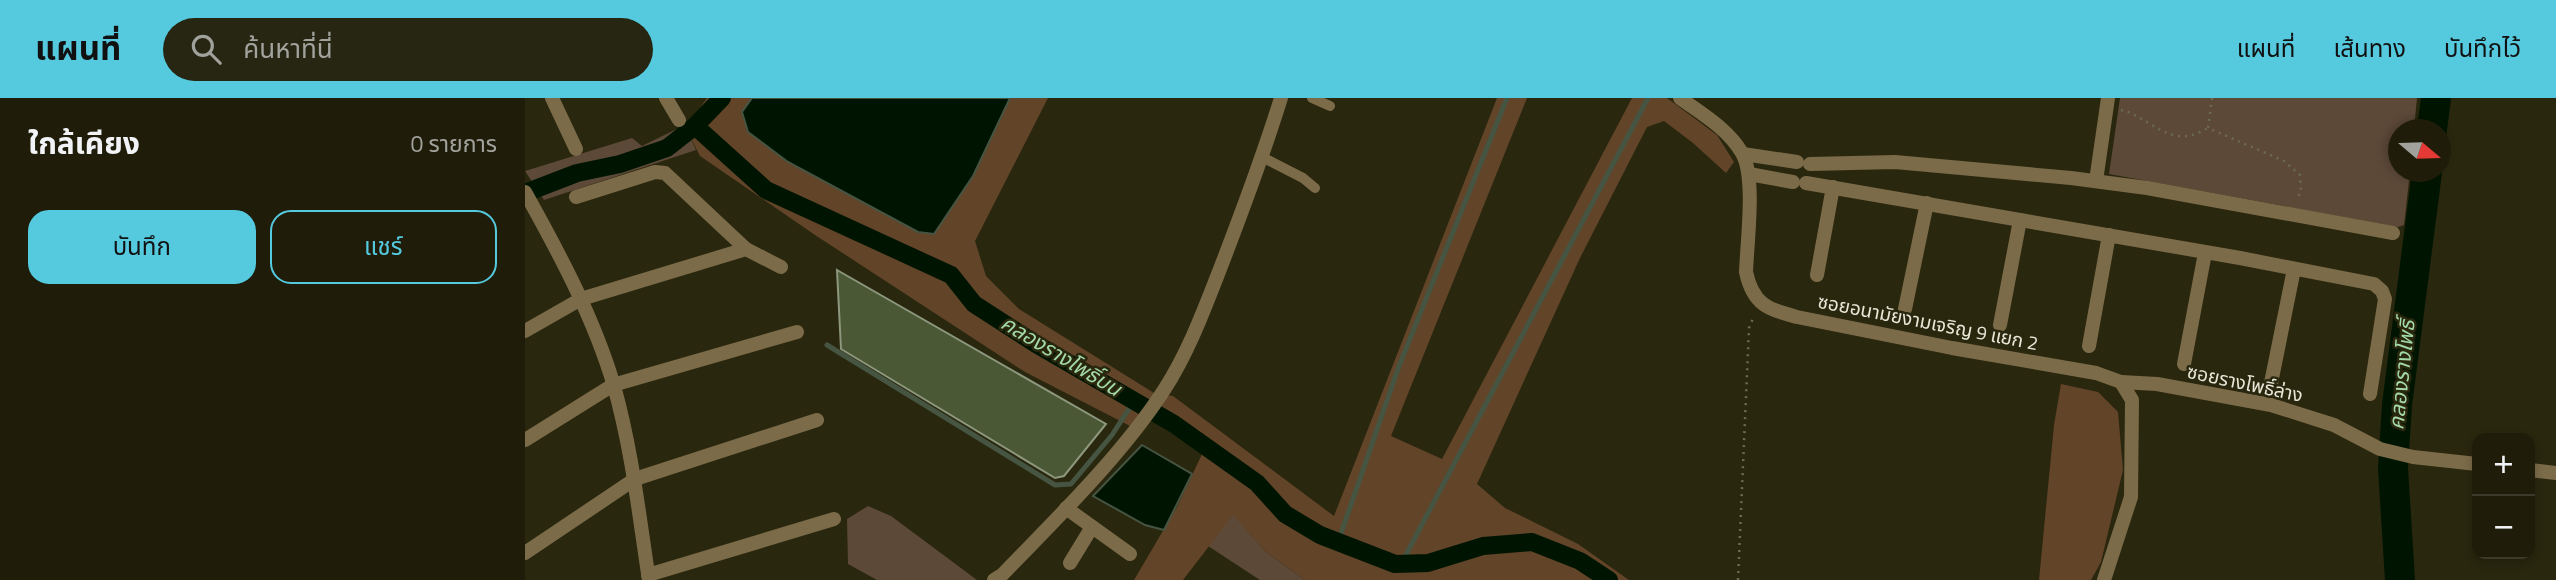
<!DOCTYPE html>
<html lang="th">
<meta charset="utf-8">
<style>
body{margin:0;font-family:"Titillium Web","Noto Sans Thai",sans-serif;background:#272613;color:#f1f3f6}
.controls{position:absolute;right:21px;bottom:21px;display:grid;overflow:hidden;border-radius:14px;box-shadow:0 4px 10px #0003}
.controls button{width:63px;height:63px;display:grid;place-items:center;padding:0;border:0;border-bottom:2px solid #3c3b2b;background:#1f1d0a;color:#f1f3f6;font:35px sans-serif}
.compass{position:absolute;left:1863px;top:21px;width:63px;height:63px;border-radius:50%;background:#1f1d0a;box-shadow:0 4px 10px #0003;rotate:109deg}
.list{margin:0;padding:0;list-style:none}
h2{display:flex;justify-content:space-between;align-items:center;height:91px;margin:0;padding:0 28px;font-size:30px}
h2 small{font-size:23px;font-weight:400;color:#a1a29c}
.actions{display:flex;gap:14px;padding:21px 28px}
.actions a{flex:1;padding:16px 0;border:2px solid #55cadf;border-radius:21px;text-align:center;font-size:24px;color:#55cadf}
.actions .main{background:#55cadf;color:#111}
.icon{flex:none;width:38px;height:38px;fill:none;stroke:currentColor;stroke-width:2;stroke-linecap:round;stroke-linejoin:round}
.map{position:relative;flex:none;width:2031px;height:482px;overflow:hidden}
header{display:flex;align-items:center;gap:42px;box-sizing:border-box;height:98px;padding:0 35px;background:#55cadf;color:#111}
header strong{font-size:33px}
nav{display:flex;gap:38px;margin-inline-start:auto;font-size:24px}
.search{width:490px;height:63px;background:#272613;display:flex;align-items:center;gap:18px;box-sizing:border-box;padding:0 24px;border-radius:38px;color:#a1a29c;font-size:26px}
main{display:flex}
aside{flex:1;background:#1f1d0a}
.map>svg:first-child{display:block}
.green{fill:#5d4938}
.forest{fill:#624429}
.water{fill:#001501;stroke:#465442;stroke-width:2}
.shadow{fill:#0007}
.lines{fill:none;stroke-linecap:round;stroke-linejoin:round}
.stream{stroke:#465442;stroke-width:5}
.canal{stroke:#001501;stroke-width:18}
.river{stroke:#001501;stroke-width:30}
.building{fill:#4b5835;stroke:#8c977d;stroke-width:2}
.path{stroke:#6c6a55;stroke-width:2.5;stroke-dasharray:2 5;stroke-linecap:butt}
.service{stroke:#7c6b49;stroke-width:10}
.minor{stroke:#7c6b49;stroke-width:14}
.tertiary{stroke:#7c6b49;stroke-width:14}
.labels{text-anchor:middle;stroke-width:5;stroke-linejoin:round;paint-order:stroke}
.street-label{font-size:19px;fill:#e8e7d8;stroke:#29270e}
.water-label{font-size:21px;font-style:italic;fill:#a3d9a8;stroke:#29270e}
</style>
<header>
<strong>แผนที่</strong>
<div class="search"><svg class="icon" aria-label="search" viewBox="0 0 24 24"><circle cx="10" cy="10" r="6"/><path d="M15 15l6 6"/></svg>ค้นหาที่นี่</div>
<nav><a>แผนที่</a><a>เส้นทาง</a><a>บันทึกไว้</a></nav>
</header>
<main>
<aside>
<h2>ใกล้เคียง<small>0 รายการ</small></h2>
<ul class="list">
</ul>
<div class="actions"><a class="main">บันทึก</a><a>แชร์</a></div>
</aside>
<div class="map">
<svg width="2031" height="482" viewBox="0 0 2031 482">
<rect width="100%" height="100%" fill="#29270e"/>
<g class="green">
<polygon points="1595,0 1892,0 1889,31 1874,32 1874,74 1885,74 1879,127 1873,129 1584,76"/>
<polygon points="168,23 163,35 171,52 19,102 0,73 107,40 117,48"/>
<polygon points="343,408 366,418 452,482 352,482 323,466 322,421"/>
<polygon points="708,416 740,453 780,482 735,482 683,448"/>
</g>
<g class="forest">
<polygon points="182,0 227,0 217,14 409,136 448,78 485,0 523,0 450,143 461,178 494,211 629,295 648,298 809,418 972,0 1002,0 866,338 917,361 1107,0 1142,0 1192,37 1209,64 1201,75 1168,45 1139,23 1122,29 1055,160 952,386 980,410 1053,446 1104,482 780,482 740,453 708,417 658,482 609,482 652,409 678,354 615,315 605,328 500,274 290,137 175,58 163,35 172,14"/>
<polygon points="1536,286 1573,294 1593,314 1598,372 1576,464 1566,482 1514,482 1529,327"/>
</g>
<g class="water">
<polygon points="227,0 485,0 448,78 409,136 393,134 263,64 223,34 217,14"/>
<polygon points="617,347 667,376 639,432 620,427 568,398"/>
</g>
<polygon class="shadow" points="313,172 314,172 581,325 540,375 318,250"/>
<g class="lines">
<g class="stream">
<polyline points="302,247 530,387 546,386 587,337 609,303"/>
<polyline points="813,444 874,268 982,0"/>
<polyline points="876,466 1123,0"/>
</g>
<g class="canal">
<polyline points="170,28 197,0"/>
<polyline points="0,95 52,75 95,66 142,50 170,28 241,92 426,177 449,206 511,246 649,326 732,385 760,416 795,437 870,466 903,465 958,448 1007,444 1055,463 1084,482"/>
</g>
<g class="river">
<polyline points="1907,32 1911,0"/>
<polyline points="1875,482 1868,370 1872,307 1902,74"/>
</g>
</g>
<polygon class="building" points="312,172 581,326 539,378 530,380 316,251"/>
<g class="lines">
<g class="path">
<polyline points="1687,0 1683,30 1759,63 1775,77 1776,94 1771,102"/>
<path d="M1596,12C1617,16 1638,41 1662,38C1668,38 1677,33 1683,30"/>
<polyline points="1213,482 1224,230 1229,218"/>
</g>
<g class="service">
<polyline points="787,0 805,8"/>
<polyline points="737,59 778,80 790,90"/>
</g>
<g class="minor">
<polyline points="27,0 51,51"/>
<polyline points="141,0 154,22"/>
<polyline points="1218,56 1272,64"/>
<polyline points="1285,66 1370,64 1546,80 1622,90 1868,135"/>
<polyline points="1224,76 1268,84"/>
<polyline points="1571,83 1583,0"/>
<polyline points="1281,85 1715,160 1849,186 1857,193 1860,201 1845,296"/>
<path d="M0,94C34,155 69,220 89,288C107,352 114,417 124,482"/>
<polyline points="51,99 130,74 140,75 221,151"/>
<polyline points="1292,177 1308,89"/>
<polyline points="1380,211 1402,105"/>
<polyline points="1475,227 1495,122"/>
<polyline points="0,233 56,201 221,151 256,169"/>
<polyline points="1564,248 1584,137"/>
<polyline points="1659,266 1680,155"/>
<polyline points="1596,284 1632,286 1746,307 1809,327 1855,351 1888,359 1952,366"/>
<polyline points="1746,285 1769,171"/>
<polyline points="0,342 88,287 272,234"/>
<polyline points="2005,372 2031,375"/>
<polyline points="541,410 605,456"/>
<polyline points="0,455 110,381 292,322"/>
<polyline points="545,465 567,429"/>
<polyline points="123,477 309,421"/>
<path d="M469,482L477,477C531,421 597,357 639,292C663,255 679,212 695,171C717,114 738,58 756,0"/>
</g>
<path class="tertiary" d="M1155,0C1177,16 1203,31 1217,55C1231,79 1222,144 1221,174C1228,207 1243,211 1272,219L1427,250L1571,275L1596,284L1607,302L1606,399L1579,482"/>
</g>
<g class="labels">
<g class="street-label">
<text transform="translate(1403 224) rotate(11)" y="7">ซอยอนามัยงามเจริญ 9 แยก 2</text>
<text transform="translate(1720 285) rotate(12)" y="7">ซอยรางโพธิ์ล่าง</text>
</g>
<g class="water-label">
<text transform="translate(536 258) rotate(31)" y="7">คลองรางโพธิ์บน</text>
<text transform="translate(1877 277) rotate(-84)" y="7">คลองรางโพธิ์</text>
</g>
</g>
</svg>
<div class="controls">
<button>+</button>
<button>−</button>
</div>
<svg class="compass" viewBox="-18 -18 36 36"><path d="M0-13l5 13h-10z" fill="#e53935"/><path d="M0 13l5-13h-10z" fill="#a1a29c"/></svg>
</div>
</main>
